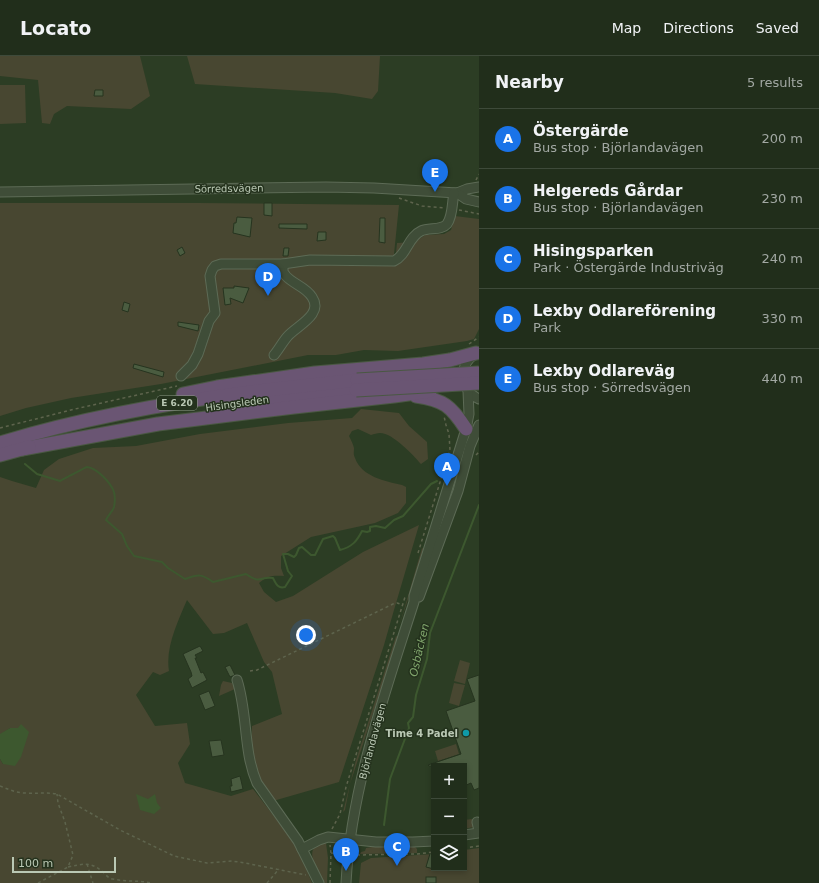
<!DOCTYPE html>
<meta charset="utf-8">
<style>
body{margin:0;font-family:"DejaVu Sans",sans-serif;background:#293624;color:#f1f3f6}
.controls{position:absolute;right:12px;bottom:12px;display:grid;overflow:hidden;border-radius:0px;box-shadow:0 2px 6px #0003}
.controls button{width:36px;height:36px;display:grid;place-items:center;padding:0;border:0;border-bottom:1px solid #3e4a3a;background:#212e1b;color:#f1f3f6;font:20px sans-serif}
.scale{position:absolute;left:12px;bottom:10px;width:104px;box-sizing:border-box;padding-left:4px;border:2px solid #bac8b4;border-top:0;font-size:11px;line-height:14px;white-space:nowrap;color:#bac8b4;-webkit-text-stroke:3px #24321d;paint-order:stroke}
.you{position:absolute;left:306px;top:579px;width:14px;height:14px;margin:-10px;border:3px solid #fff;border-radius:50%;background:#1a73e8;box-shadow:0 0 0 6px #1a73e833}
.badge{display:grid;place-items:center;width:26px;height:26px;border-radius:50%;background:#1a73e8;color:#fff;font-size:13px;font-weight:700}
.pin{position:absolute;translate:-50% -33px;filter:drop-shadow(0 1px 2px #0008)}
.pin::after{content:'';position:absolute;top:21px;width:14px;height:12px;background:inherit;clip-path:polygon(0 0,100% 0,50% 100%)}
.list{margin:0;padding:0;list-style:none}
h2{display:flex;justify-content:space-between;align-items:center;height:52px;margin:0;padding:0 16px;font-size:17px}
h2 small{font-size:13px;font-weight:400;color:#a2a8a3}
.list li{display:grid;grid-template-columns:26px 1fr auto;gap:12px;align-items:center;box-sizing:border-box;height:60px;padding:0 16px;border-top:1px solid #3e4a3a}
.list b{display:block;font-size:15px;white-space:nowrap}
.list p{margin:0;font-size:13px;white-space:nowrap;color:#a2a8a3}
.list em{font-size:13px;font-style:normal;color:#a2a8a3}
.icon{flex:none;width:22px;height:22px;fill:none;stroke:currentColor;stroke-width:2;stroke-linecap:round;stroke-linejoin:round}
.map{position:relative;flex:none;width:479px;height:827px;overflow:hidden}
header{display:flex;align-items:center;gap:24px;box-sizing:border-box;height:56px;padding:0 20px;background:#212e1b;border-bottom:1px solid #3e4a3a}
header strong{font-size:19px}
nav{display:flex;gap:22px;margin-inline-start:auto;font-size:14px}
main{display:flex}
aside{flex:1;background:#212e1b}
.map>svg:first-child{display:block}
.green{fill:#484731}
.water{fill:#3d582f}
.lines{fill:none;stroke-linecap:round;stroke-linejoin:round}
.stream{stroke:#3d582f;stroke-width:2}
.building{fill:#4a5c40;stroke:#26341f}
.minor-casing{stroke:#5d6b56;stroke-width:11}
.highway-casing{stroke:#4a5843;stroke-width:15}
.path{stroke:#5e644d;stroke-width:1.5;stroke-dasharray:3 3;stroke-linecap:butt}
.minor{stroke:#3f4d38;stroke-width:9}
.highway{stroke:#6a5573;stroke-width:13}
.highway-bridge-casing{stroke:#4a5843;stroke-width:15;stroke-linecap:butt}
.highway-bridge{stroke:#6a5573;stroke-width:13}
.culture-dot{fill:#0f9aa8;stroke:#24321d;stroke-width:1.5}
.labels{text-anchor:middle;stroke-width:3;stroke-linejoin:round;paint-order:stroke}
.shield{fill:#24321d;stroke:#8d9b87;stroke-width:1}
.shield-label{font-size:9px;font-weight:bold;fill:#bac8b4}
.street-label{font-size:10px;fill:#bac8b4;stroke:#24321d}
.poi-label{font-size:10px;font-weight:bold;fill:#bac8b4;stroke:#24321d;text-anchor:end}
.water-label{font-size:11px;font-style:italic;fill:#81a66d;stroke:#24321d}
</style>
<header>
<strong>Locato</strong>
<nav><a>Map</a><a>Directions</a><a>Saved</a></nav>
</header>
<main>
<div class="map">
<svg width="479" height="827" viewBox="0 0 479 827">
<rect width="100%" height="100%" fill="#2c3d24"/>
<g class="green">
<polygon points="0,0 140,0 150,40 131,53 67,50 54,58 50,68 42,67 38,24 0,20"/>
<polygon points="187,0 380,0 378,35 372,43 335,37 195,28"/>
<polygon points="0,29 25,29 26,67 0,68"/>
<polygon points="0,147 197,147 399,149 393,208 395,207 397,187 415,186 425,179 444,178 451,174 455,160 479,163 479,273 474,283 467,285 398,295 364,294 336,299 308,299 161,328 71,342 26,352 0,360"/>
<path d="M361,353L399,357L409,370L427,386L428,403L421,408C413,399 393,377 380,377C377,377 374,378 371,379L358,373L352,375L349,380C351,384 353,388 354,392C354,396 353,398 355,402C362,421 385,425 402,429L406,431V447L398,457L375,467L311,481L281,500V512L284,520C273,519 267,520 259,527L264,536L276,546L293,540L363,496L419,469L394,554L384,589L339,726L273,745C269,739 264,733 260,726C251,710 251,688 252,670L282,658L272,616L264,606L247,567L224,577L213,578L187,544C178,565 165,592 169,615L160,619L153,616L136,639L155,670L187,667L190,688L178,707L185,727L231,740L253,733L291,782L308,817L312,827H0V703L3,708L18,672H10L0,679V421L12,425L36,432L44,414L59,403L93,392L136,390L200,378L288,367L352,362Z"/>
<polygon points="422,492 424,493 399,571"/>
<polygon points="396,580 398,581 350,728 345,754 343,756 356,704"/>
<polygon points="460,604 470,607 465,628 454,625"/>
<polygon points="223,625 232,627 235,633 219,640 221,629"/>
<polygon points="454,627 465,629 459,650 449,647"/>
<polygon points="456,688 459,698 438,705 435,695"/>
<polygon points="472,763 474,771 464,773 464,764"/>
<path d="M326,787L328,802L327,827H324C321,814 305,801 316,789Z"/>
<polygon points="412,790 415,791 417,793 417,797 360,798 361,796 365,795 366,792 372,791"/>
<polygon points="479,792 479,827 359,827 361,807 371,802 434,798 434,812 464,812 464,794"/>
</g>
<g class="water">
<polygon points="21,668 29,676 21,701 15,710 3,708 0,703 0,678 10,672 18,672"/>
<polygon points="136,738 148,743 155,738 157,747 161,752 154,758 140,754"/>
</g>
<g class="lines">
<g class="stream">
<path d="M25,408L37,418L60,425C64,423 86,411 87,411C97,412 111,427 114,436C115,440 115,446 114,451C113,455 108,459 106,464L122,478L127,490L134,500L162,506L168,512L185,523C199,518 202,518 213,526L246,518C262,529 259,520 273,522C276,528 278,533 285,531L292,520L288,515L283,498H288L294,501L296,499L299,492L302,491L311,499H315L323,483L333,480L335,482L340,494C352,491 357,485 362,475L367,476L370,475V471L376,470L385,472L394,464L403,460L431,428L437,425"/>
<polyline points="384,769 390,723 409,672 408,667 413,661 416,639 427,603 430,577 479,449"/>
</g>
</g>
<g class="building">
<polygon points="95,34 103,34 103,40 94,40"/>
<polygon points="264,147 272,147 272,160 264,159"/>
<polygon points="237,161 252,162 250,181 233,177 234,167 236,167"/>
<polygon points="380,162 385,162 385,187 379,186"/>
<polygon points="279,168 307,168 307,173 279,172"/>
<polygon points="318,176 326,176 326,184 317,185"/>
<polygon points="182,191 185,197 180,200 177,194"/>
<polygon points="284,192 289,192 288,200 283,200"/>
<polygon points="234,230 249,232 243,247 230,242 231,248 225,249 223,232 234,232"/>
<polygon points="124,246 130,248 128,256 122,254"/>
<polygon points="178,266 199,269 198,275 178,270"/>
<polygon points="134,308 164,316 163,321 133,312"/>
<polygon points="200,590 203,595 195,599 197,602 195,602 201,617 203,616 207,624 192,632 188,623 192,620 191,616 183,598"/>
<polygon points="230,609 235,619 230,621 225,611"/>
<polygon points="479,619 479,732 474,734 471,727 464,730 464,710 429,710 428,709 461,698 446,655 475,645 467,623"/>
<polygon points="209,635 215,650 205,654 199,639"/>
<polygon points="221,684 224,699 212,701 209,685"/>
<polygon points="240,720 243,733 231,736 230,730 232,730 231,723"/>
<polygon points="432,791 434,791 434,813 426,811"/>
<rect x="426" y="821" width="10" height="6"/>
</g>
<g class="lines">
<defs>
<g id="minor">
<polyline points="0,136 326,131 374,132 457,137 467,133 479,131"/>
<polyline points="457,137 466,143 479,146"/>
<path d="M475,298C457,310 460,334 479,343"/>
<path d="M274,299C279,293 282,287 287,281C296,270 324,259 312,241C306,231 293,228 286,220L283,216V208"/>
<path d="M181,320L192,309L198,298L209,265L215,257L210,220L212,214L215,210L221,208H283L310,204L394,205C407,199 408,181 421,175C429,171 441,175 447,168C453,160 452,146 454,137"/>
<polyline points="419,541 458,435 470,390 479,369"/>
<path d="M237,624C248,658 243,695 257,727L298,785L319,827"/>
<polyline points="477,766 479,775"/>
<polyline points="464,779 479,777"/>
<polyline points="302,793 319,784 328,781 376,786 413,786 434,785"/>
<path d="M346,827C351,731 385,637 414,546V540L466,373L469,358L468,335"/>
</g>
<g id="highway">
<polyline points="183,338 217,331 315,317 423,308 450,304 476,297"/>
<path d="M416,340C444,344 451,350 466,373"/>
<polyline points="264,344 356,334"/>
<path d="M0,387C89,360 182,344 275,333C302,330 329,327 357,324"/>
<polyline points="22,393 158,368 294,351 394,340 430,335"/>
<polyline points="0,399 29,391"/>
</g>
</defs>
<use href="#minor" class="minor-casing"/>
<use href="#highway" class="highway-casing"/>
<g class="path">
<polyline points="476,124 479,118"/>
<polyline points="399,142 422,150 444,152"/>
<polyline points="459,154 479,158"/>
<polyline points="469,288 479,281"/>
<polyline points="0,372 75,353 177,330"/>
<polyline points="476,399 479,396"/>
<polyline points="418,497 450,394 449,378 446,369 444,360"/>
<polyline points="250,615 257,614 393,548 397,547 403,549"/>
<path d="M0,730C8,733 16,737 25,737C36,738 46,736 57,738L120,774L174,800L207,807L232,805L245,807L306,819"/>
<polyline points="332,773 340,758 346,731 405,541"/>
<polyline points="464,792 479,790"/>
<polyline points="331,797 341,798"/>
<polyline points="357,799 417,798 434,796"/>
<polyline points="87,808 93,827"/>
<path d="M68,811C83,808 90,805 103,816C106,819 109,823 113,823C126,826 138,824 151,827"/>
<polyline points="38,827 68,811 73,799 65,766 58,747 57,738"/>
<polyline points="267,827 279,813"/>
<polyline points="330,827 331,797 330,789"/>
</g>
<use href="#minor" class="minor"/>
<use href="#highway" class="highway"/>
<defs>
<g id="highway-bridge">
<polyline points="357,324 479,317"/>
<polyline points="356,334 479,327"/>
</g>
</defs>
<use href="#highway-bridge" class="highway-bridge-casing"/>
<use href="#highway-bridge" class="highway-bridge"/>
</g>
<circle class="culture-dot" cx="466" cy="677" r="4"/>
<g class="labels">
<rect class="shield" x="157" y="340" width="40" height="14" rx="3"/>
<g class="shield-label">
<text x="177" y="350">E 6.20</text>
</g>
<g class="street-label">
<text transform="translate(229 132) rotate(-1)" y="4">Sörredsvägen</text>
<text transform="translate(237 347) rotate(-8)" y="4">Hisingsleden</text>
<text transform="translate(372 685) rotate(-75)" y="4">Björlandavägen</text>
</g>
<g class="poi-label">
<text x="458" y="681">Time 4 Padel</text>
</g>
<g class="water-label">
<text transform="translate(419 594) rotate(-77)" y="4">Osbäcken</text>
</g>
</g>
</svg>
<div class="controls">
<button>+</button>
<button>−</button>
<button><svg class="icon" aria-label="layers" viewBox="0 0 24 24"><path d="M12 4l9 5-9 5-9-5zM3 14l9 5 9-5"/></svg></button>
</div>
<div class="scale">100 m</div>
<div class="you"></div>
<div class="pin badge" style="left:447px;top:430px">A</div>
<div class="pin badge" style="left:346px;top:815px">B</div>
<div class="pin badge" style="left:397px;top:810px">C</div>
<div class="pin badge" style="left:268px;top:240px">D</div>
<div class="pin badge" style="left:435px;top:136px">E</div>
</div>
<aside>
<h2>Nearby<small>5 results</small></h2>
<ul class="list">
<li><span class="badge">A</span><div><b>Östergärde</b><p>Bus stop · Björlandavägen</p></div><em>200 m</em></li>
<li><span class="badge">B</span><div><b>Helgereds Gårdar</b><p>Bus stop · Björlandavägen</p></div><em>230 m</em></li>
<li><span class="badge">C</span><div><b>Hisingsparken</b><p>Park · Östergärde Industriväg</p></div><em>240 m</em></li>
<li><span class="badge">D</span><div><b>Lexby Odlareförening</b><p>Park</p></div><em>330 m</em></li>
<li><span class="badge">E</span><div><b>Lexby Odlareväg</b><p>Bus stop · Sörredsvägen</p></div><em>440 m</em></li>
</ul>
</aside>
</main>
